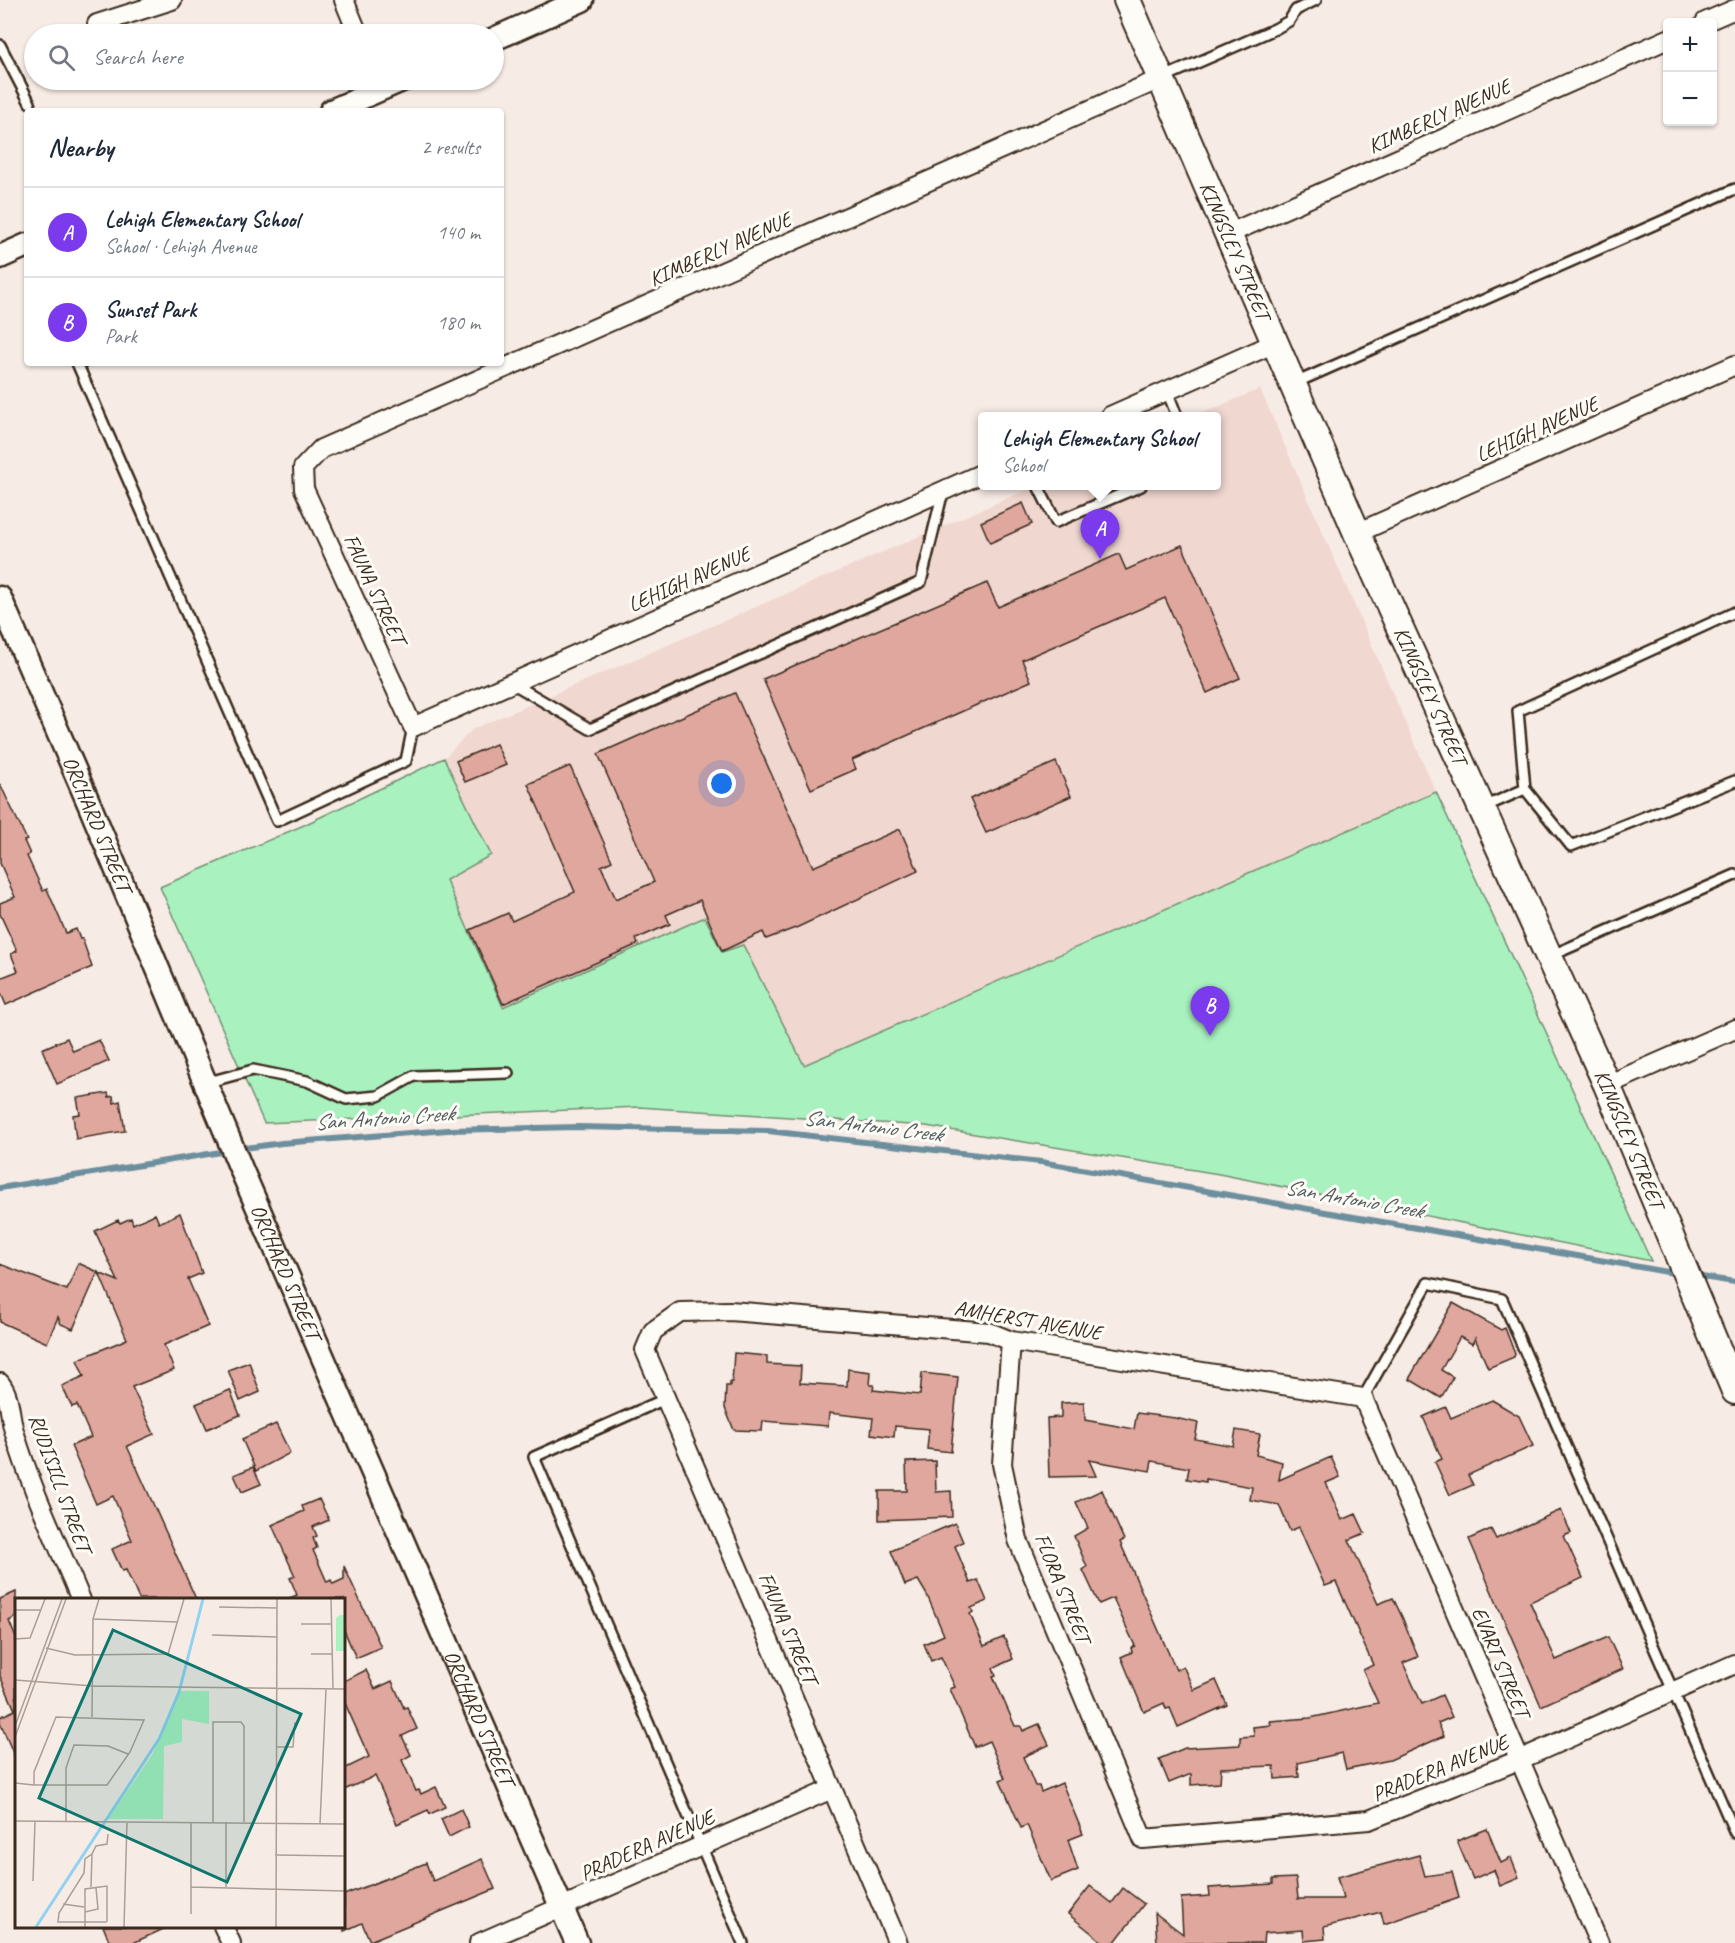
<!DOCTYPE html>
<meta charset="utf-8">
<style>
body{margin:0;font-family:Caveat,sans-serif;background:#f2f2f3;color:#1f2937}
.controls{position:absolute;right:18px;top:18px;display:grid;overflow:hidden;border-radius:6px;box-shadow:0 2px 4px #0004}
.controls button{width:54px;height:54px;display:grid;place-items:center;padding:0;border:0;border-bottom:2px solid #e0e1e3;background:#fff;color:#1f2937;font:30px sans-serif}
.you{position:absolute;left:722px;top:784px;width:21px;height:21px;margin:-15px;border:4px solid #fff;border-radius:50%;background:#1a73e8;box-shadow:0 0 0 9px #1a73e833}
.badge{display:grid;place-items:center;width:39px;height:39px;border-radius:50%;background:#7c3aed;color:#fff;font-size:20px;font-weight:700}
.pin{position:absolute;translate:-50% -50px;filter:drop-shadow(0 2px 3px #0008)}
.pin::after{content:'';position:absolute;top:32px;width:21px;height:18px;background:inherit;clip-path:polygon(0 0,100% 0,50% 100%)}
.popup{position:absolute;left:978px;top:412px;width:243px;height:78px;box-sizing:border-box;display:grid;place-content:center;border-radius:6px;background:#fff;filter:drop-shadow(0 2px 4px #0005);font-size:20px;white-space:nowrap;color:#747a83}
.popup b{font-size:22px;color:#1f2937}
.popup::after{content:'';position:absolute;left:50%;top:100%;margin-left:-12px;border:12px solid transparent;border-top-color:#fff}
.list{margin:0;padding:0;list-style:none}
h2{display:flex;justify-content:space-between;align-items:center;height:78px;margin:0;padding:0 24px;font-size:26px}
h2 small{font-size:20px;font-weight:400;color:#747a83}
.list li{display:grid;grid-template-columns:39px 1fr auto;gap:18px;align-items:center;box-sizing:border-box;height:90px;padding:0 24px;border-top:2px solid #e0e1e3}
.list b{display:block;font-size:22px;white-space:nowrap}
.list p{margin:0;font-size:20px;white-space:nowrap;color:#747a83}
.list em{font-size:20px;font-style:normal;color:#747a83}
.icon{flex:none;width:33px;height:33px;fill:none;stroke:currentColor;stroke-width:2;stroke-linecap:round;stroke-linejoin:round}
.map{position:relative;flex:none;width:1735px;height:1943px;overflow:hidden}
.search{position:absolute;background:#fff;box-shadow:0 2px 4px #0004;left:24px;top:24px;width:480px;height:66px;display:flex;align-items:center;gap:15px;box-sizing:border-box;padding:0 21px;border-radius:33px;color:#747a83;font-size:22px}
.panel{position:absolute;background:#fff;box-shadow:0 2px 4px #0004;left:24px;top:108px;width:480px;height:258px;border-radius:6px}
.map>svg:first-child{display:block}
.built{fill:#f0d7d0}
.green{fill:#a9f2c0;stroke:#728e6f;stroke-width:1.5}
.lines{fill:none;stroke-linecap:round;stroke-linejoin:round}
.stream{stroke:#6d8f9d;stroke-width:6}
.building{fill:#e0a79e;stroke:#3b2a1e;stroke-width:1.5}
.service-casing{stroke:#3b2a1e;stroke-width:14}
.minor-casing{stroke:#3b2a1e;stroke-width:22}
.tertiary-casing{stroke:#3b2a1e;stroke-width:27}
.secondary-casing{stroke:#3b2a1e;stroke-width:30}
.service{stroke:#fdfcf7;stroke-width:9}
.minor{stroke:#fdfcf7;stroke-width:18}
.tertiary{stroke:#fdfcf7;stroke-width:22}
.secondary{stroke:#fdfcf7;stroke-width:26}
.labels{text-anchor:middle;stroke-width:6;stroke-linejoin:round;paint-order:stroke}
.street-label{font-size:21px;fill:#3b2a1e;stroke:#fdfcf7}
.water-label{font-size:22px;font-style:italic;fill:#545c5d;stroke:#fdfcf7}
.inset-river{fill:none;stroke:#8fd2f1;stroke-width:3}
.inset-road{fill:none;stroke:#ac9e95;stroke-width:1.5}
.view{fill:#0f766e;fill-opacity:0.15;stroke:#0f766e;stroke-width:3}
.inset-edge{fill:none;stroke:#3b2a1e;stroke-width:3}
</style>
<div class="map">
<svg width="1735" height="1943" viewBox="0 0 1735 1943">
<rect width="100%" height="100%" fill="#f7ebe5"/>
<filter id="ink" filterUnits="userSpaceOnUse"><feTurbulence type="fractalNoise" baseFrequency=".0167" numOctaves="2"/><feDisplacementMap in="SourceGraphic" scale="12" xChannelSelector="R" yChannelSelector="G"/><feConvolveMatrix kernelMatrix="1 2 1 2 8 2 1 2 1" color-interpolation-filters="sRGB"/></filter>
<g filter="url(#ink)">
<polygon class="built" points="1260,389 1436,792 804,1065 743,945 722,953 705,917 503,1007 446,880 491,855 444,758 473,729 1036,486 1217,486 1217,416 1196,416"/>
<polygon class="green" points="444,758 491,855 446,880 503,1007 705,917 722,952 743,945 804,1065 1436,792 1651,1261 1219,1174 926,1126 639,1107 264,1123 160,887 304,825"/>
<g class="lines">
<g class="stream">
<polyline points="237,1149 282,1143 448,1130 578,1127 768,1131 1041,1162 1679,1274"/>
<polyline points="0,1188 227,1151"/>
<polyline points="1695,1276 1735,1282"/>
</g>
</g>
<g class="building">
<polygon points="1023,503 1032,524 990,543 981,522"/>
<polygon points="1182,545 1240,678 1207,693 1165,598 1022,660 1031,681 852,760 856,769 811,789 763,679 987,583 998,607 1119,554 1126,570"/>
<polygon points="735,693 813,867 900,829 918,871 798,927 766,939 763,932 722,951 700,900 666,915 670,924 636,939 638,944 503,1004 470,930 508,913 512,921 575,892 528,784 570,766 612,861 601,866 616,899 654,882 598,754"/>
<polygon points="496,744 506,765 465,782 456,761"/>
<polygon points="1056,762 1071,796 986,833 970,799"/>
<polygon points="0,784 27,840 24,841 30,854 27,856 43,891 47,889 66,933 76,929 80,939 82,938 92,967 6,1005 0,991 0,978 18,971 11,954 17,951 0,914 0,903 15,897 0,863"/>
<polygon points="67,1038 73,1051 99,1040 109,1061 57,1084 42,1049"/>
<polygon points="108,1093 109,1097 113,1096 114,1103 120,1101 125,1131 76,1139 73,1115 80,1114 77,1098"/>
<polygon points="180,1213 202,1273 188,1279 208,1326 164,1345 174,1370 132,1387 154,1434 127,1446 196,1599 139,1599 126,1570 122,1571 112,1549 132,1540 113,1496 96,1504 71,1446 91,1437 77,1405 72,1407 62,1386 84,1376 77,1360 127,1339 99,1273 118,1281 95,1231 118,1220 120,1223 131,1218 133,1224 155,1214 159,1223"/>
<polygon points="78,1263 98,1272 73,1329 61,1324 58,1317 47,1343 0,1322 0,1264 67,1290"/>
<polygon points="1453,1303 1501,1330 1505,1328 1515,1354 1514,1357 1488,1368 1475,1338 1472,1344 1460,1337 1441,1370 1453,1377 1441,1398 1409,1379"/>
<polygon points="734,1353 767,1356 767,1364 801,1366 800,1383 847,1386 848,1369 871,1372 870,1385 874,1385 873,1390 920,1395 922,1373 958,1377 951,1452 927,1449 929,1429 895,1426 894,1437 871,1434 873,1418 829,1413 828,1426 763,1421 762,1431 734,1430 725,1408 726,1386 730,1386 730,1382 732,1382"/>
<polygon points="249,1362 260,1392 240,1401 228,1370"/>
<polygon points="230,1390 240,1415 207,1429 196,1404"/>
<polygon points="1492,1400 1519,1416 1533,1446 1468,1475 1473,1485 1450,1495 1435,1462 1442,1459 1423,1417 1446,1407 1451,1418"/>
<polygon points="1084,1402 1085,1420 1134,1429 1137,1413 1175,1418 1198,1423 1195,1439 1233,1446 1236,1430 1260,1434 1256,1455 1282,1462 1279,1480 1331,1457 1340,1477 1326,1483 1342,1520 1356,1514 1365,1533 1349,1540 1378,1604 1393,1598 1403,1619 1418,1657 1403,1663 1422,1704 1442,1695 1452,1717 1438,1723 1444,1736 1390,1760 1346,1769 1342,1753 1298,1763 1299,1777 1275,1779 1274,1766 1221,1768 1220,1783 1191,1785 1191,1774 1169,1783 1159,1759 1185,1748 1240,1745 1240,1737 1254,1736 1253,1727 1271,1725 1270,1721 1310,1718 1378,1703 1363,1670 1373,1665 1336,1582 1325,1586 1299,1527 1290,1531 1279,1505 1250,1500 1252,1487 1206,1479 1206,1482 1187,1479 1189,1468 1152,1461 1150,1471 1089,1460 1096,1476 1049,1477 1047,1418 1061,1417 1061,1403"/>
<polygon points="276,1424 290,1453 256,1471 242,1439"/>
<polygon points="935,1461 936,1492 951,1491 952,1517 879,1520 879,1491 907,1491 906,1462"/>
<polygon points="253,1467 261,1484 242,1492 234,1475"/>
<polygon points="1102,1490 1124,1540 1120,1542 1176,1670 1183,1666 1194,1690 1216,1680 1227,1705 1178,1727 1170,1708 1166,1709 1164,1703 1144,1712 1121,1657 1132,1652 1131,1648 1135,1646 1113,1598 1099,1604 1083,1570 1087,1567 1074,1536 1088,1528 1076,1502"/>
<polygon points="319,1499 329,1520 313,1527 317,1536 313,1538 317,1548 313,1550 327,1582 331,1580 333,1584 344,1579 344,1566 381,1647 356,1658 344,1630 344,1599 287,1599 297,1595 290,1578 295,1576 272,1525 304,1511 302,1506"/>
<polygon points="1561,1510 1571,1533 1564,1536 1583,1578 1530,1602 1556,1660 1608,1637 1623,1669 1541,1706 1469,1539 1491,1529 1496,1539"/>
<polygon points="955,1523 963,1542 955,1546 970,1583 978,1580 987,1601 971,1608 973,1612 970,1614 984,1646 1004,1637 1013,1659 993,1668 996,1675 993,1676 1015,1726 1021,1726 1023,1731 1039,1724 1049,1745 1023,1757 1035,1786 1039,1786 1041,1792 1062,1783 1083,1834 1068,1840 1078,1870 1051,1881 1027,1825 1021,1828 1000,1780 1005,1778 989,1741 975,1747 950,1689 955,1687 941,1657 931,1661 924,1644 944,1635 927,1595 918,1580 905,1585 891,1551"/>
<polygon points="16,1592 16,1617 9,1621 16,1638 16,1760 0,1722 0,1717 15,1710 0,1676 0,1599"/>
<polygon points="366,1670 375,1689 392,1681 404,1708 407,1707 417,1729 402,1736 411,1755 402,1760 416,1791 419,1790 421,1794 436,1787 445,1807 430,1814 428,1810 397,1824 375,1776 344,1790 344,1769 369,1757 344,1701 344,1681"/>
<polygon points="461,1809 469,1827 449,1837 441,1819"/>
<polygon points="1487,1829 1501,1863 1511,1858 1519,1878 1500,1886 1494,1870 1473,1879 1457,1841"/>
<polygon points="1419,1855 1425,1876 1452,1872 1459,1898 1384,1924 1381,1912 1324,1927 1325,1939 1304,1941 1303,1930 1264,1933 1263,1943 1157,1943 1155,1913 1183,1934 1181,1898 1210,1896 1209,1888 1273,1884 1273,1879 1296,1878 1298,1899 1343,1899 1337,1877"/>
<polygon points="482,1859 495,1889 370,1941 362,1923 344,1931 344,1895 426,1863 433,1881"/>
<polygon points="1090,1886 1112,1903 1123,1888 1144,1904 1114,1943 1104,1943 1068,1914"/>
<polygon points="103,1926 170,1926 133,1943 110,1943"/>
</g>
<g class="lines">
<defs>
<g id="service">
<polyline points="0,45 30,103"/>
<polyline points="1162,78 1275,29 1289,21 1296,10 1316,0"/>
<polyline points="77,363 277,821 406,761 413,727"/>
<polyline points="1295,383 1735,189"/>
<polyline points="1167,391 1177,416"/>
<polyline points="1038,486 1056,522 1141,486"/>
<polyline points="512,683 590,729 921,582 943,491"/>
<polyline points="1525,789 1518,711 1735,612"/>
<polyline points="1484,807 1525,789 1571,846 1735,781"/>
<polyline points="1550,956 1735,875"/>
<polyline points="205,1083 253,1070 307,1081 346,1099 378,1096 414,1076 508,1073"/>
<polyline points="1363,1398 1428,1283 1502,1299 1735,1833"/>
<polyline points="665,1399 534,1457 743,1943"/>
</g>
<g id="minor">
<polyline points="344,0 358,34"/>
<polyline points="1705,22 1735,9"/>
<polyline points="97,24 172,0"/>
<polyline points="1228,234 1668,39"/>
<polyline points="1110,416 1275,343"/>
<polyline points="983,473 413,727 304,489 303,468 321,449 1160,79"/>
<polyline points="1357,533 1735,365"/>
<polyline points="1607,1085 1735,1029"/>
<polyline points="1011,1341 1002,1464 1018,1540 1143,1839 1369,1820 1519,1760 1735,1664"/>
<path d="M0,1383C11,1397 9,1414 14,1431C31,1489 58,1544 81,1600"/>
<polyline points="223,1926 231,1943"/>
<polyline points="479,1943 832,1789"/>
<polyline points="898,1943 645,1350 653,1331 680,1312 730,1311 989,1332 1011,1341 1363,1398 1599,1943"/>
</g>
<g id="tertiary">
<polyline points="494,39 582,0"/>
<polyline points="331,111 402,80"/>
<polyline points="0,257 27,245"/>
<path id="s1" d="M0,598L90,806L242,1171L577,1943"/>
</g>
<g id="secondary">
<path id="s2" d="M1127,0L1357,533L1607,1085L1735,1391"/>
</g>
</defs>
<use href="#service" class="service-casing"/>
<use href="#minor" class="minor-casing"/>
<use href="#tertiary" class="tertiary-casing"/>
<use href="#secondary" class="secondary-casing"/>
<use href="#service" class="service"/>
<use href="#minor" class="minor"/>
<use href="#tertiary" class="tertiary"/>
<use href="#secondary" class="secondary"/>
</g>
</g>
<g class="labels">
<g class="street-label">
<text transform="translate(1439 116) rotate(-24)" y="7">KIMBERLY AVENUE</text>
<text transform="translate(720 249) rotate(-24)" y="7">KIMBERLY AVENUE</text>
<text dy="7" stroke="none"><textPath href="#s2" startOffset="273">KINGSLEY STREET</textPath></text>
<text transform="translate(1537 429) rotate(-24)" y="7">LEHIGH AVENUE</text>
<text transform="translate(689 579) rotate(-24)" y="7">LEHIGH AVENUE</text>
<text transform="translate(375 589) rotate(65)" y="7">FAUNA STREET</text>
<text dy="7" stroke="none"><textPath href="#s2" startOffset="759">KINGSLEY STREET</textPath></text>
<text dy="7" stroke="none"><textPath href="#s1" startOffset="246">ORCHARD STREET</textPath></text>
<text dy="7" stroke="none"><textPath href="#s2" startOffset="1245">KINGSLEY STREET</textPath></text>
<text dy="7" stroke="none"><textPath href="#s1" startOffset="732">ORCHARD STREET</textPath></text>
<text transform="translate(1028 1320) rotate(10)" y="7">AMHERST AVENUE</text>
<text transform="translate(60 1483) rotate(70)" y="7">RUDISILL STREET</text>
<text transform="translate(1063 1588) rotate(68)" y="7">FLORA STREET</text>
<text transform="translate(788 1628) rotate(67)" y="7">FAUNA STREET</text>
<text transform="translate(1501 1662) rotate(67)" y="7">EVART STREET</text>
<text dy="7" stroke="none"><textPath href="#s1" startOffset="1218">ORCHARD STREET</textPath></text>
<text transform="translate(1440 1768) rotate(-22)" y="7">PRADERA AVENUE</text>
<text transform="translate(647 1845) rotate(-24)" y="7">PRADERA AVENUE</text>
</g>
<g class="water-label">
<text transform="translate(384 1117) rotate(-4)" y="8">San Antonio Creek</text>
<text transform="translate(873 1125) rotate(7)" y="8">San Antonio Creek</text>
<text transform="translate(1354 1198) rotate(10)" y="8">San Antonio Creek</text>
</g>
</g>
<g transform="translate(15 1598)">
<rect width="330" height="330" fill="#f7ebe5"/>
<path d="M325,17H330V53H321V20ZM166,93H194V126L167,121V144L149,148L148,221H93L137,157Z" fill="#a9f2c0"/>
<path class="inset-river" d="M21,329L144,141L164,94L188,1"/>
<path class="inset-road" d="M316,1L318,91M204,9L262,10M0,12H25M78,21L163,24M286,26H317M197,37L261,39M0,41L15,40L30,1M31,50L60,57L153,56L169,1M296,56H318M0,82L78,88L330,91M77,119L78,21L84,1M0,128L47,1M0,139L51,1M261,149H278L280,124M0,185L19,187H92L115,154L129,122L41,119L19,174V187M0,223L330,226M51,223V170L59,147L93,148L113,156M198,224V124H226L229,128V224M305,226L311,91M260,257L330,258M18,283L20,223M76,289L77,256L81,248L92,246L93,236M176,289L330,293M211,289V224M48,306L69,309M70,314L83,311L81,290M176,316V224M70,329V291L92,288V323L91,324H43L44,315L69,275L70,261L77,256M109,329L112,224M261,329L262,1"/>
<path class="view" d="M98,32L286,116L212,284L24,200Z"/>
<rect width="330" height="330" class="inset-edge"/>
</g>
</svg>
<div class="controls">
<button>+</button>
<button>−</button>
</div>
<div class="you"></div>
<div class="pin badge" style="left:1100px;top:559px">A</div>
<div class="popup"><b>Lehigh Elementary School</b>School</div>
<div class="pin badge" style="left:1210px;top:1036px">B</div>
<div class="search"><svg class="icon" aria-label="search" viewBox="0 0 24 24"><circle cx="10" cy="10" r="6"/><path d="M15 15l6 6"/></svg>Search here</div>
<section class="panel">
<h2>Nearby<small>2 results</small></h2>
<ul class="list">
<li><span class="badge">A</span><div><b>Lehigh Elementary School</b><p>School · Lehigh Avenue</p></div><em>140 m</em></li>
<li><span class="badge">B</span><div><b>Sunset Park</b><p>Park</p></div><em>180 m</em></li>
</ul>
</section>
</div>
